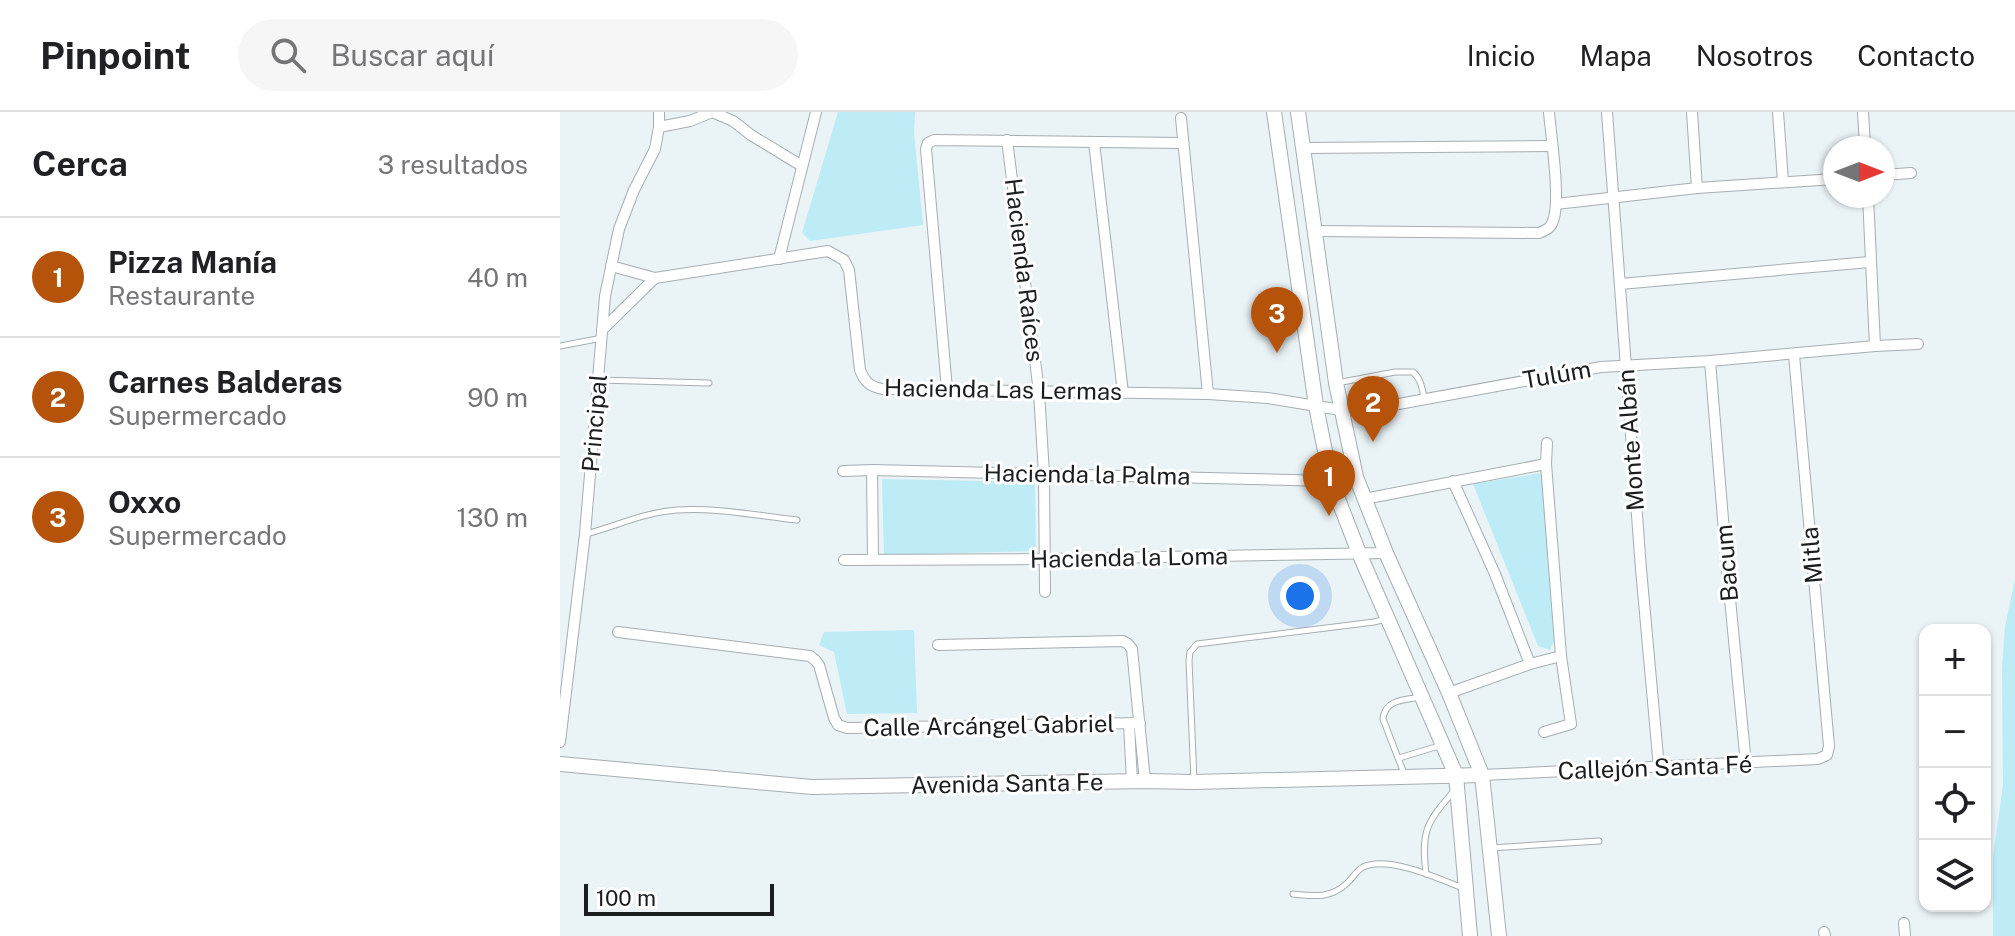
<!DOCTYPE html>
<html lang="es">
<meta charset="utf-8">
<style>
body{margin:0;font-family:"Public Sans",sans-serif;background:#f6f6f6;color:#202124}
.controls{position:absolute;right:24px;bottom:24px;display:grid;overflow:hidden;border-radius:16px;box-shadow:0 2px 6px #0004}
.controls button{width:72px;height:72px;display:grid;place-items:center;padding:0;border:0;border-bottom:2px solid #e0e0e0;background:#fff;color:#202124;font:40px sans-serif}
.compass{position:absolute;left:1263px;top:24px;width:72px;height:72px;border-radius:50%;background:#fff;box-shadow:0 2px 6px #0004;rotate:90deg}
.scale{position:absolute;left:24px;bottom:20px;width:190px;box-sizing:border-box;padding-left:8px;border:4px solid #1b1e1f;border-top:0;font-size:22px;line-height:28px;white-space:nowrap;color:#1b1e1f;-webkit-text-stroke:6px #fff;paint-order:stroke}
.you{position:absolute;left:740px;top:484px;width:28px;height:28px;margin:-20px;border:6px solid #fff;border-radius:50%;background:#1a73e8;box-shadow:0 0 0 12px #1a73e833}
.badge{display:grid;place-items:center;width:52px;height:52px;border-radius:50%;background:#b45309;color:#fff;font-size:26px;font-weight:700}
.pin{position:absolute;translate:-50% -66px;filter:drop-shadow(0 2px 4px #0008)}
.pin::after{content:'';position:absolute;top:42px;width:28px;height:24px;background:inherit;clip-path:polygon(0 0,100% 0,50% 100%)}
.list{margin:0;padding:0;list-style:none}
h2{display:flex;justify-content:space-between;align-items:center;height:104px;margin:0;padding:0 32px;font-size:34px}
h2 small{font-size:26px;font-weight:400;color:#757577}
.list li{display:grid;grid-template-columns:52px 1fr auto;gap:24px;align-items:center;box-sizing:border-box;height:120px;padding:0 32px;border-top:2px solid #e0e0e0}
.list b{display:block;font-size:30px;white-space:nowrap}
.list p{margin:0;font-size:26px;white-space:nowrap;color:#757577}
.list em{font-size:26px;font-style:normal;color:#757577}
.icon{flex:none;width:44px;height:44px;fill:none;stroke:currentColor;stroke-width:2;stroke-linecap:round;stroke-linejoin:round}
.map{position:relative;flex:none;width:1455px;height:824px;overflow:hidden}
header{display:flex;align-items:center;gap:48px;box-sizing:border-box;height:112px;padding:0 40px;background:#fff;border-bottom:2px solid #e0e0e0}
header strong{font-size:38px}
nav{display:flex;gap:44px;margin-inline-start:auto;font-size:28px}
.search{width:560px;height:72px;background:#f6f6f6;display:flex;align-items:center;gap:20px;box-sizing:border-box;padding:0 28px;border-radius:44px;color:#757577;font-size:30px}
main{display:flex}
aside{flex:1;background:#fff}
.map>svg:first-child{display:block}
.green{fill:#bdebf6}
.lines{fill:none;stroke-linecap:round;stroke-linejoin:round}
.lane-casing{stroke:#a5aeb0;stroke-width:7}
.street-casing{stroke:#a5aeb0;stroke-width:12}
.secondary-casing{stroke:#a5aeb0;stroke-width:16}
.lane{stroke:#fff;stroke-width:5}
.street{stroke:#fff;stroke-width:10}
.secondary{stroke:#fff;stroke-width:14}
.labels{text-anchor:middle;stroke-width:6;stroke-linejoin:round;paint-order:stroke}
.street-label{font-size:24px;fill:#1b1e1f;stroke:#fff}
</style>
<header>
<strong>Pinpoint</strong>
<div class="search"><svg class="icon" aria-label="search" viewBox="0 0 24 24"><circle cx="10" cy="10" r="6"/><path d="M15 15l6 6"/></svg>Buscar aquí</div>
<nav><a>Inicio</a><a>Mapa</a><a>Nosotros</a><a>Contacto</a></nav>
</header>
<main>
<aside>
<h2>Cerca<small>3 resultados</small></h2>
<ul class="list">
<li><span class="badge">1</span><div><b>Pizza Manía</b><p>Restaurante</p></div><em>40 m</em></li>
<li><span class="badge">2</span><div><b>Carnes Balderas</b><p>Supermercado</p></div><em>90 m</em></li>
<li><span class="badge">3</span><div><b>Oxxo</b><p>Supermercado</p></div><em>130 m</em></li>
</ul>
</aside>
<div class="map">
<svg width="1455" height="824" viewBox="0 0 1455 824">
<rect width="100%" height="100%" fill="#eaf3f6"/>
<g class="green">
<polygon points="278,0 355,0 354,21 363,113 250,129 242,121"/>
<polygon points="982,361 995,527 990,538 978,534 913,372"/>
<polygon points="322,367 475,370 476,439 324,443"/>
<polygon points="1455,467 1455,824 1433,824 1433,745 1443,673 1442,557 1445,515"/>
<polygon points="354,518 357,601 287,602 274,540 259,533 264,520"/>
</g>
<g class="lines">
<defs>
<g id="lane">
<polyline points="0,234 42,226"/>
<polyline points="39,268 149,271"/>
<path d="M777,271L835,260H853C861,267 862,276 864,286"/>
<path d="M26,422C56,414 86,400 117,398C155,395 199,404 237,408"/>
<polyline points="839,646 882,633"/>
<path d="M845,664L823,607C825,587 845,588 861,585"/>
<polyline points="634,669 629,549 630,540 637,532 814,510 826,507"/>
<polyline points="931,736 1039,729"/>
<path d="M866,762C861,719 866,711 894,679"/>
<path d="M733,782C753,784 770,787 786,772C792,767 796,759 803,755C828,743 880,767 905,777"/>
</g>
<g id="street">
<polyline points="152,0 173,9 191,23 242,54"/>
<polyline points="1047,0 1081,457 1099,656"/>
<polyline points="1132,0 1137,76"/>
<polyline points="1218,0 1223,70"/>
<polyline points="1303,0 1305,36"/>
<polyline points="621,6 648,282"/>
<polyline points="99,15 130,9 152,0"/>
<polyline points="447,28 479,280 484,362 485,480"/>
<polyline points="534,30 563,281"/>
<polyline points="743,36 991,34"/>
<polyline points="1323,63 1351,61"/>
<polyline points="1308,84 1315,234"/>
<polyline points="996,92 1137,76 1275,67"/>
<path d="M755,119L979,121C986,118 991,116 993,109C1001,88 991,25 989,0"/>
<polyline points="219,147 256,0"/>
<path d="M51,154L95,166L268,139L284,148L289,158L300,258C305,270 309,274 322,277L648,282L708,286L781,298H806L1041,255L1150,249L1315,234L1358,232"/>
<polyline points="1060,172 1310,150"/>
<polyline points="42,218 95,166"/>
<polyline points="1150,249 1167,456 1186,652"/>
<polyline points="387,277 366,37 368,31 374,28 623,31"/>
<polyline points="312,358 313,447"/>
<polyline points="283,359 312,358 771,369"/>
<polyline points="893,369 935,462 970,552"/>
<polyline points="804,387 986,352"/>
<polyline points="284,448 486,447 826,441"/>
<polyline points="58,520 250,544 255,548 259,553 274,606 278,613 287,616 580,611"/>
<polyline points="378,533 563,529 568,532 572,537 585,669"/>
<polyline points="889,581 970,552 1001,544"/>
<polyline points="569,612 572,670"/>
<polyline points="984,620 1011,612 1001,544 986,352 987,331"/>
<polyline points="0,630 25,422 45,184 59,117 74,78 95,37 99,15 99,0"/>
<polyline points="922,663 1258,647 1267,643 1269,634 1234,243"/>
<polyline points="1344,811 1345,824"/>
<polyline points="1264,820 1265,824"/>
</g>
<g id="secondary">
<polyline points="714,0 756,294 771,369 799,441 896,663 910,824"/>
<polyline points="738,0 776,271 796,365 826,441 889,581 922,663 939,824"/>
<polyline points="0,652 252,675 585,669 634,670 922,663"/>
</g>
</defs>
<use href="#lane" class="lane-casing"/>
<use href="#street" class="street-casing"/>
<use href="#secondary" class="secondary-casing"/>
<use href="#lane" class="lane"/>
<use href="#street" class="street"/>
<use href="#secondary" class="secondary"/>
</g>
<g class="labels">
<g class="street-label">
<text transform="translate(464 158) rotate(83)" y="8">Hacienda Raíces</text>
<text transform="translate(997 263) rotate(-10)" y="8">Tulúm</text>
<text transform="translate(443 278) rotate(1)" y="8">Hacienda Las Lermas</text>
<text transform="translate(35 311) rotate(-85)" y="8">Principal</text>
<text transform="translate(1071 328) rotate(-94)" y="8">Monte Albán</text>
<text transform="translate(527 363) rotate(1)" y="8">Hacienda la Palma</text>
<text transform="translate(1252 443) rotate(-95)" y="8">Mitla</text>
<text transform="translate(569 446) rotate(-1)" y="8">Hacienda la Loma</text>
<text transform="translate(1167 451) rotate(-95)" y="8">Bacum</text>
<text transform="translate(429 614) rotate(-1)" y="8">Calle Arcángel Gabriel</text>
<text transform="translate(1095 656) rotate(-2)" y="8">Callejón Santa Fé</text>
<text transform="translate(447 672) rotate(-1)" y="8">Avenida Santa Fe</text>
</g>
</g>
</svg>
<div class="controls">
<button>+</button>
<button>−</button>
<button><svg class="icon" aria-label="locate" viewBox="0 0 24 24"><circle cx="12" cy="12" r="6"/><path d="M12 2v4M12 18v4M2 12h4M18 12h4"/></svg></button>
<button><svg class="icon" aria-label="layers" viewBox="0 0 24 24"><path d="M12 4l9 5-9 5-9-5zM3 14l9 5 9-5"/></svg></button>
</div>
<svg class="compass" viewBox="-18 -18 36 36"><path d="M0-13l5 13h-10z" fill="#e53935"/><path d="M0 13l5-13h-10z" fill="#757577"/></svg>
<div class="scale">100 m</div>
<div class="you"></div>
<div class="pin badge" style="left:769px;top:404px">1</div>
<div class="pin badge" style="left:813px;top:330px">2</div>
<div class="pin badge" style="left:717px;top:241px">3</div>
</div>
</main>
